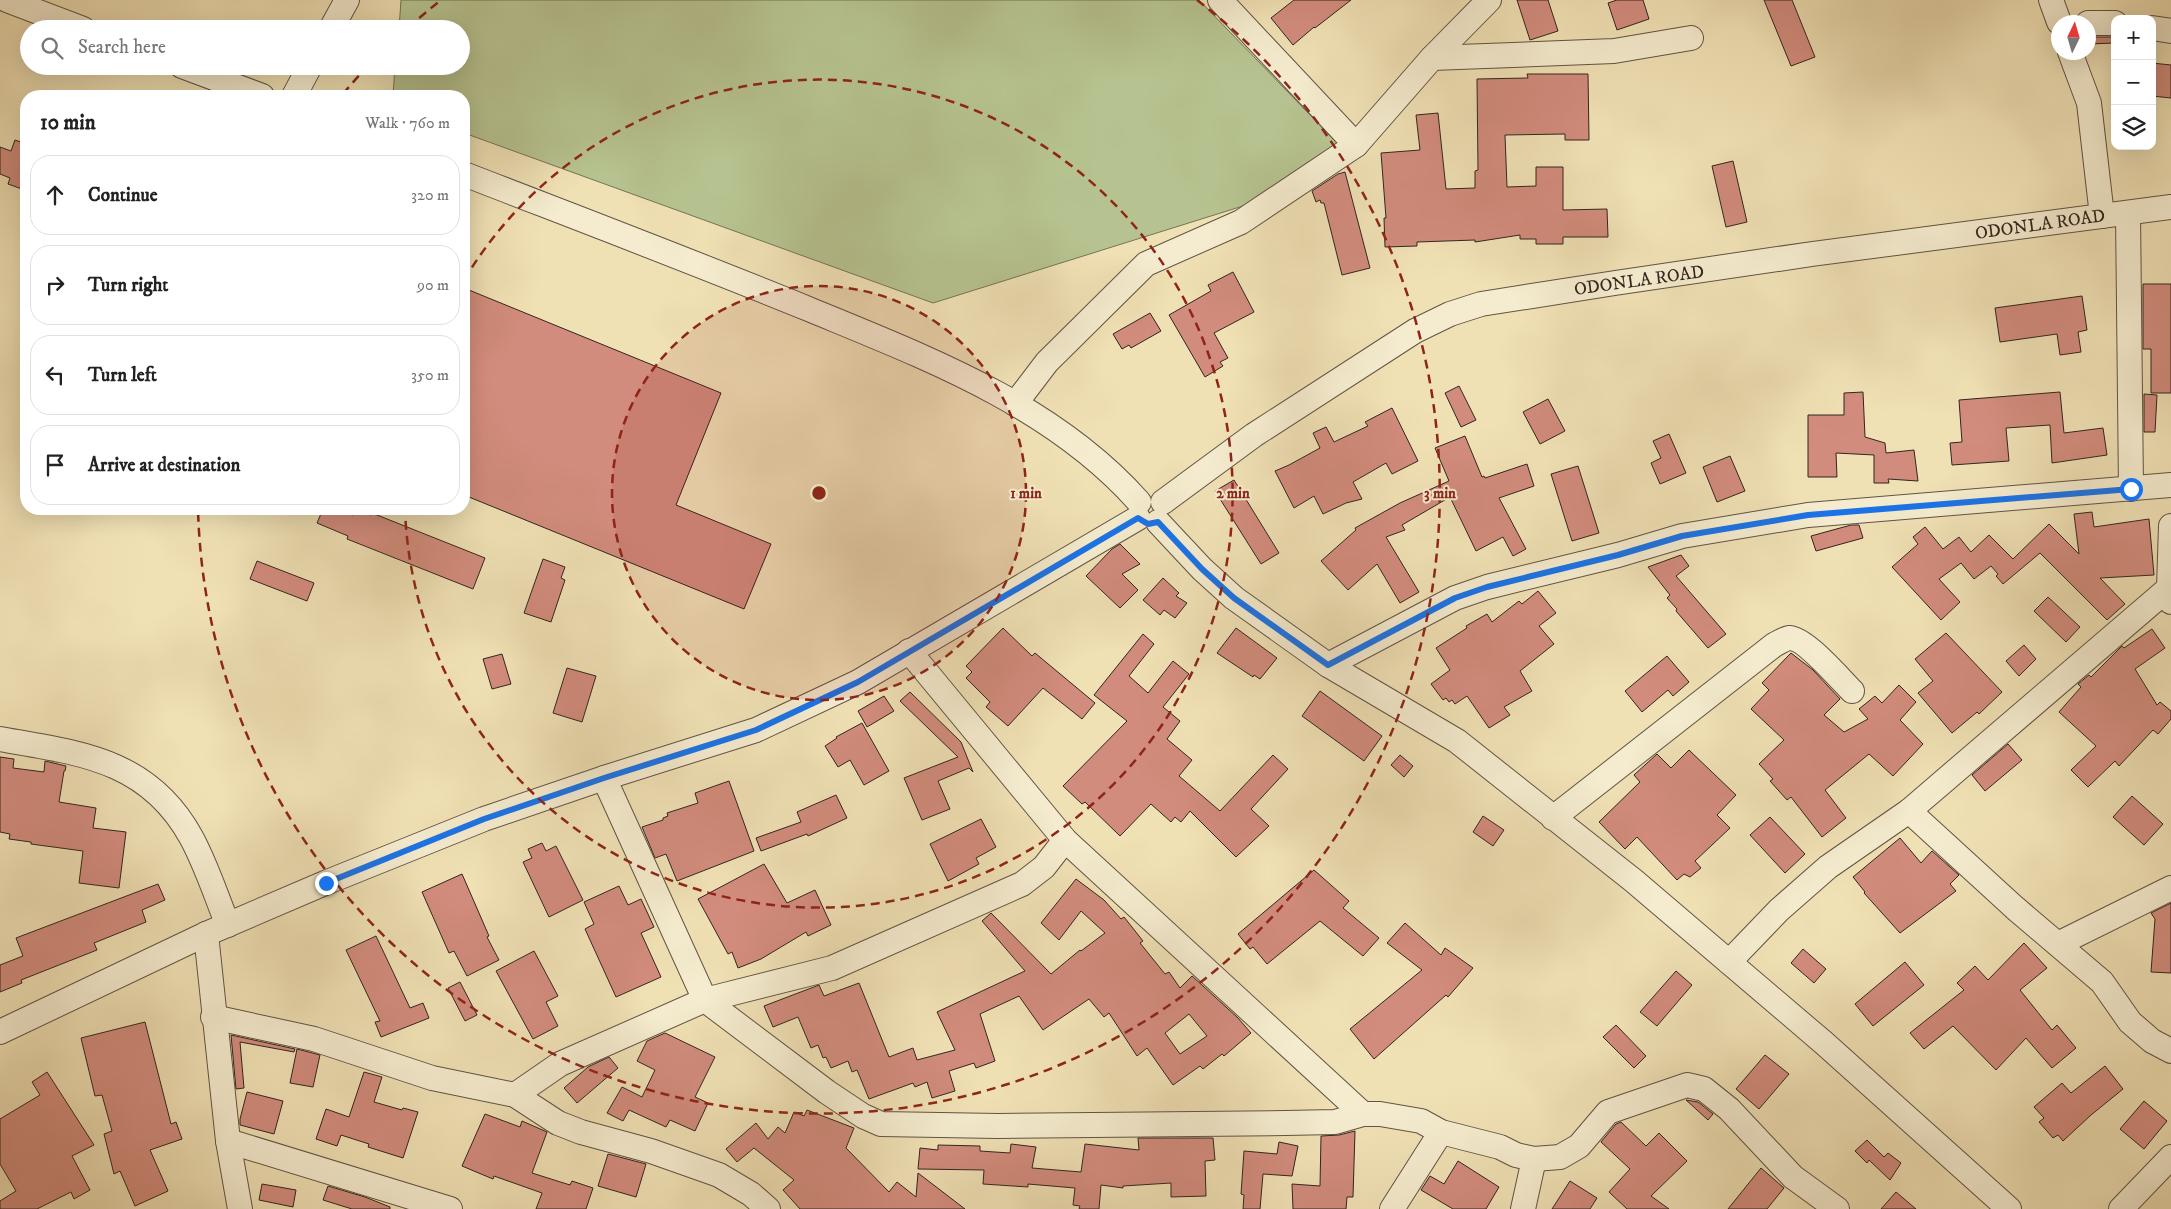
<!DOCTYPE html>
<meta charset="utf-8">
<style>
body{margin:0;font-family:"IM FELL DW Pica",serif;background:#f2f2f2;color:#222}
.controls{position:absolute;right:15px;top:15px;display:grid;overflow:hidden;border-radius:10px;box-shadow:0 5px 20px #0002}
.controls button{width:45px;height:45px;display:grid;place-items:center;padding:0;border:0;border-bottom:1px solid #e0e0e0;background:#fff;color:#222;font:25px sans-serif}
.compass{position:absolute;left:2051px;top:15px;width:45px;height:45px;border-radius:50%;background:#fff;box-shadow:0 5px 20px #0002;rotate:5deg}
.stop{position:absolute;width:15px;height:15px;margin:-11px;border:4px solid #1a73e8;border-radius:50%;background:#fff}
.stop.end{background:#1a73e8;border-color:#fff;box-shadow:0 1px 5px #0008}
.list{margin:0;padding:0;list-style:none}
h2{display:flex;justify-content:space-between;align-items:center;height:65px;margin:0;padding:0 20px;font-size:21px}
h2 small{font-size:16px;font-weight:400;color:#767676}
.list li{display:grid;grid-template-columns:32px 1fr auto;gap:15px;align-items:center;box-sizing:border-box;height:80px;margin:0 10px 10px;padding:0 10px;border:1px solid #e0e0e0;border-radius:20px}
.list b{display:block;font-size:19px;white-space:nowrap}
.list em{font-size:16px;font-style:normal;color:#767676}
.icon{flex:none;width:28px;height:28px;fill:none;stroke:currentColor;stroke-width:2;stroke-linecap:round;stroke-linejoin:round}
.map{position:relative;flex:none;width:2171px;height:1209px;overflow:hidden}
.search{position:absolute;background:#fff;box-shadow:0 5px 20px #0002;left:20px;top:20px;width:450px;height:55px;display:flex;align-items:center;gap:12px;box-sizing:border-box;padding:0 18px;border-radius:28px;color:#767676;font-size:19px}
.panel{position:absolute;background:#fff;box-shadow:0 5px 20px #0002;left:20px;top:90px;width:450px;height:425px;border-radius:20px}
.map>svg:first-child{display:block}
.green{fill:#b6c390;stroke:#747458}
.building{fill:#d28c7d;stroke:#31251f;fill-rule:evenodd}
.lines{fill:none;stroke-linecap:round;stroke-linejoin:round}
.minor-casing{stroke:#615444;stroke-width:26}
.minor{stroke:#f5eccf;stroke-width:24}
.route{stroke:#1a73e8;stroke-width:6}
.ring{fill:none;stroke:#8f2418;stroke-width:2.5;stroke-dasharray:9 6}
.labels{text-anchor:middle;stroke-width:4;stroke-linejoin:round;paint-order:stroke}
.street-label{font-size:18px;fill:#31251f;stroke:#f5eccf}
.centre{fill:#8f2418;stroke:#f5eccf;stroke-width:2.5}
.ring-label{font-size:15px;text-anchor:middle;font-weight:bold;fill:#8f2418;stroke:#f5eccf;stroke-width:4;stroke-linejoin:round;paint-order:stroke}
</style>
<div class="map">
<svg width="2171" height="1209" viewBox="0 0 2171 1209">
<rect width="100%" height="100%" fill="#f0e1b5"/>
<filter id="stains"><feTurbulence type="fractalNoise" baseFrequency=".004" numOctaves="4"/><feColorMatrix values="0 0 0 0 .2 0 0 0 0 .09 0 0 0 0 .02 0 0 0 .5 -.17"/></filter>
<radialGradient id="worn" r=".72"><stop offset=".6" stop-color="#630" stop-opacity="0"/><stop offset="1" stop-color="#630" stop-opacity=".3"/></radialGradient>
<polygon class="green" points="401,0 1199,0 1341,147 1243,206 933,303 464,133 464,96 393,96 395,66 461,66 461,29 399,29"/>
<g class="building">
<polygon points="1294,0 1351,0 1315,28 1314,27 1293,45 1271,18"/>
<polygon points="1517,0 1548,0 1558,31 1530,40"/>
<polygon points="1617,0 1643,0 1649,19 1617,30 1608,3"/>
<polygon points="1764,0 1792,0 1815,57 1791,66"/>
<polygon points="2088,37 2115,37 2115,43 2088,44"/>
<polygon points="2152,63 2171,65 2171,98 2152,96"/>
<polygon points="1527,74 1588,74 1589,140 1565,140 1565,134 1505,135 1507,187 1536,186 1536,167 1563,167 1563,210 1607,209 1608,237 1563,237 1563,244 1536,244 1536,239 1520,239 1520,235 1475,242 1475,240 1417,242 1417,246 1385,247 1384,218 1386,218 1381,153 1420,150 1416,115 1438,113 1446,189 1475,188 1475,171 1478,170 1477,79 1528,78"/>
<polygon points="15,140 26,144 26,184 24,183 22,189 8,184 10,178 0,174 0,147 11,151"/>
<polygon points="1733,161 1747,222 1726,227 1712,166"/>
<polygon points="1345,172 1370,268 1342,275 1324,203 1321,203 1320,200 1316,202 1312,191 1338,174"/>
<polygon points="1233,272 1254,312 1214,333 1228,358 1220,362 1223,366 1205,377 1169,315 1211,291 1208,285"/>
<polygon points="2143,284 2171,284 2171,393 2151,393 2151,349 2143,349"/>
<polygon points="464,288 721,393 676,505 771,544 744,609 464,495"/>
<polygon points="2082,296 2087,330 2078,332 2081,352 2060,355 2057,334 2000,342 1995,308"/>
<polygon points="1150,313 1161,331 1131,348 1129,345 1122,349 1113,334"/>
<polygon points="1459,386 1476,420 1461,427 1445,393"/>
<polygon points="1863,392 1865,437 1885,443 1886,453 1914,450 1918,481 1888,479 1889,483 1874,483 1874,455 1836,453 1837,477 1808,477 1808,415 1844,415 1844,393"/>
<polygon points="2060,392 2064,433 2103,428 2107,455 2052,463 2050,425 2006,428 2009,461 1952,465 1950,443 1962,442 1959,400"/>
<polygon points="2144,394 2157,395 2155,432 2144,432"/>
<polygon points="1548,399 1565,431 1540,444 1523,412"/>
<polygon points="1392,408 1418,461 1392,474 1386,463 1353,482 1362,499 1346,503 1323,514 1314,496 1294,508 1275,471 1289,465 1320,448 1313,433 1326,427 1334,442 1368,426 1365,422"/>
<polygon points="1669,434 1686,473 1660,484 1651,463 1661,458 1653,441"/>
<polygon points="1465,436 1482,477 1484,476 1485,478 1527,464 1534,486 1499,498 1526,549 1513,556 1503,537 1476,551 1450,497 1402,525 1405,530 1386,537 1419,592 1400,603 1377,564 1348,590 1321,561 1356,530 1355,528 1400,503 1449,481 1435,448"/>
<polygon points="1730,456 1745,491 1717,502 1703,467"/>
<polygon points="1578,466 1599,533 1572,541 1551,474"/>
<polygon points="1234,480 1279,553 1261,564 1215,491"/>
<polygon points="323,509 337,509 353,515 357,510 371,515 372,513 485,558 473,589 347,539 348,536 317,523"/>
<polygon points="2092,512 2094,527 2149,519 2154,575 2100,578 2125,604 2107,620 2040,553 2003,584 1996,576 1998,574 1991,566 1974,579 1961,563 1939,579 1960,602 1941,620 1892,567 1918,544 1913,537 1925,527 1943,549 1959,537 1971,552 1989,535 2013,559 2049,524 2079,554 2074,514"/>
<polygon points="1851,525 1859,525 1863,538 1816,551 1811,536"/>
<polygon points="1120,544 1140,564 1122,574 1138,590 1120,608 1086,576 1112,549"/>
<polygon points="1681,555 1689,566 1676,576 1726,634 1708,648 1676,611 1677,609 1667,598 1670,595 1648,567"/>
<polygon points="543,559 565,567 561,578 565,580 551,622 524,613"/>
<polygon points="257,561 314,583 307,601 250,579"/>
<polygon points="1163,578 1179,593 1176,596 1187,603 1175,618 1164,610 1160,615 1143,600"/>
<polygon points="1538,591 1556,613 1539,626 1554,644 1520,671 1532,691 1504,707 1510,715 1489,728 1467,696 1455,704 1452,700 1449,702 1446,698 1443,700 1431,684 1450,670 1436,648 1467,628 1466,626 1487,614 1492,622 1519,601 1522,604"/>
<polygon points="2048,597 2080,627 2066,642 2034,611"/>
<polygon points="1003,628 1032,656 1035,653 1095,703 1082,719 1043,688 1008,726 986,707 990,702 966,678 972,672 966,666"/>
<polygon points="1236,628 1277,658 1260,679 1254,675 1253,677 1217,653"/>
<polygon points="2152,629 2165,648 2135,669 2157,705 2160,702 2171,711 2171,719 2158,734 2153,730 2119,766 2115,761 2088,787 2071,770 2096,746 2059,712 2081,687 2078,684 2089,675 2091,677 2122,646 2124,648"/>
<polygon points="1946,633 2002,692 1979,714 1977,712 1952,733 1918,693 1933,681 1915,659"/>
<polygon points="1143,634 1154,644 1129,676 1148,693 1173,661 1189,674 1163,707 1180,721 1167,739 1192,760 1179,776 1220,811 1273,755 1288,769 1251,809 1269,826 1236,857 1190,811 1181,822 1175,817 1171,822 1151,804 1120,836 1085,802 1082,804 1063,786 1127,721 1094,695"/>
<polygon points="2024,645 2036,659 2019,676 2006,661"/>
<polygon points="1791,653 1813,670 1840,699 1824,715 1844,732 1868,719 1859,709 1875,696 1882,703 1899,685 1916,702 1900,720 1923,744 1893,776 1869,754 1825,790 1846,818 1822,837 1791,797 1787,800 1770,781 1773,779 1759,764 1784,740 1751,709 1769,690 1762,683"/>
<polygon points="502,654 511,684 492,689 483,659"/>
<polygon points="1667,656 1689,682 1673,696 1668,690 1642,712 1625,691"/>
<polygon points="567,668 596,676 582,722 553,713"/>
<polygon points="1320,691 1382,736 1364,761 1302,716"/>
<polygon points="910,692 961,742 973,772 969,768 938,781 950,809 922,820 904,778 958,757 900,701"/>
<polygon points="884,696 894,711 867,727 858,711"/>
<polygon points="862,723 889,771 864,785 850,760 838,767 825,746 837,738 836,737"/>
<polygon points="2008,744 2022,760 1985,791 1972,775"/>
<polygon points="1689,750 1736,795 1717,815 1730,828 1695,861 1701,868 1690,877 1684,874 1677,880 1637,837 1625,849 1599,822 1640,782 1634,775 1657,754 1671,768"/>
<polygon points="1400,755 1413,766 1404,777 1391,765"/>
<polygon points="0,757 14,759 13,768 44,772 45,761 66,766 65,771 64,771 59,802 96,808 93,828 126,832 119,888 79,883 83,851 31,844 31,842 9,839 10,834 0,832"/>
<polygon points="729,781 754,851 677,881 666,854 655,858 642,827 663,820 663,818 668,816 667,813 698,803 695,793"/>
<polygon points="836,795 847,818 808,836 807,834 761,851 756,838 801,822 797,812"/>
<polygon points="2132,796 2163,824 2144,845 2113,817"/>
<polygon points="1483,816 1504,830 1493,846 1473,832"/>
<polygon points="1770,817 1805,854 1785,873 1750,835"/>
<polygon points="981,819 996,847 976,858 979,864 948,881 930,844"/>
<polygon points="1900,838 1921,863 1932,851 1959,875 1950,884 1956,891 1900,933 1864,893 1865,892 1853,877"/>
<polygon points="542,843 546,851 556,846 583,900 549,917 523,862 532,858 528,849"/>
<polygon points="764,864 787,903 815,890 831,925 808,936 806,932 761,959 738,968 732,952 728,954 698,899"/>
<polygon points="1314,870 1349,901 1343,908 1379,938 1363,956 1320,921 1267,964 1253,947 1250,949 1238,934"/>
<polygon points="462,874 489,936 487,937 499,960 467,976 454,951 449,953 422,892"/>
<path d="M1076,879L1104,900L1121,919L1124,917L1143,941L1140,943L1165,974L1169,972L1180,988L1192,976L1238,1018L1251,1033L1224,1056L1222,1054L1203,1069L1200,1066L1173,1085L1147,1048L1137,1056L1109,1013L1104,1017L1089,999L1043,1030L1019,996L980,1014L995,1061L976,1068L974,1063L949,1071L955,1091L932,1098L927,1082L915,1087L913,1083L869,1099L857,1070L852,1072L848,1061L831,1068L826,1057L823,1058L818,1045L811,1048L798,1017L773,1027L764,1006L819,985L824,996L859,983L889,1057L913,1048L917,1060L955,1050L937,1012L1025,971L982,921L991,913L1051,974L1080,950L1081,951L1105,933L1081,911L1059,940L1041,923ZM1189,1014L1207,1036L1180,1054L1165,1033Z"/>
<polygon points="158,884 165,900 142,910 146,922 94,943 97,950 21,980 22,983 0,992 0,965 23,956 16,938"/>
<polygon points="619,886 628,905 641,899 654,927 641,933 661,977 616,997 585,929 594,924 584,902"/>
<polygon points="2171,903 2171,973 2151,972 2155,919 2151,913"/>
<polygon points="1405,923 1441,955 1445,948 1473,968 1448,997 1446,995 1374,1059 1350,1029 1422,970 1387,943"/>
<polygon points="376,936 410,1008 423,1003 429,1018 381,1037 375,1022 380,1021 346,950"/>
<polygon points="2024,943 2047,968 2020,990 2052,1030 2057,1025 2076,1048 2052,1068 2026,1038 1996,1070 1953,1026 1924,1049 1910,1033 1964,990 1957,983 1975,966 1988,980"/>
<polygon points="1803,949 1826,969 1814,983 1791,963"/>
<polygon points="534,951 558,996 546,1002 558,1026 533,1039 496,971"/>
<polygon points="1905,962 1924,985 1873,1026 1855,1004"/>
<polygon points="1676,971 1692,985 1657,1026 1640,1012"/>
<polygon points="460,982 477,1015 465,1021 448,988"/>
<polygon points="145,1022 171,1124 176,1122 182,1139 150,1150 168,1191 135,1206 120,1171 114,1174 104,1134 112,1131 102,1095 95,1096 81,1038"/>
<polygon points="1616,1025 1646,1056 1634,1068 1603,1037"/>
<polygon points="665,1033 715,1057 695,1097 708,1103 695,1131 670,1120 666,1127 629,1110 623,1121 607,1113 622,1087 642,1097 655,1070 637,1061 647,1041"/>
<polygon points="231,1035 295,1049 294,1052 240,1042 244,1088 236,1089"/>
<polygon points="297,1049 320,1055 313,1087 290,1083"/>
<polygon points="1765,1055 1789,1074 1759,1109 1736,1089"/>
<polygon points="609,1057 618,1068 577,1103 564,1088 588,1067"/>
<polygon points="2105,1066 2123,1089 2091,1115 2063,1141 2058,1135 2053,1138 2039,1122 2044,1118 2034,1107 2062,1083 2071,1093"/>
<polygon points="47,1072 94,1145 72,1156 90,1190 74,1199 71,1192 37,1209 0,1209 0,1201 16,1191 0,1164 0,1119 40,1095 32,1082"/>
<polygon points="364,1072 382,1077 374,1102 402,1110 403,1108 418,1112 403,1158 368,1147 369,1144 341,1135 337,1146 316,1139 326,1109 349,1117"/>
<polygon points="247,1092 283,1101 274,1134 240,1125 240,1119"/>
<polygon points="1686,1100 1698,1102 1713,1114 1708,1120"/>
<polygon points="2144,1101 2167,1121 2144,1149 2120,1129"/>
<polygon points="807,1110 854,1128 846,1148 889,1192 897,1182 916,1197 918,1173 965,1209 800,1209 783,1190 794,1180 754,1148 737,1162 726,1149 756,1123 768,1139 778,1127 785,1133 794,1112 804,1116"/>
<polygon points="485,1114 520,1127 522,1121 547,1132 532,1173 570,1185 572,1181 593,1188 586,1209 536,1209 542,1193 494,1176 493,1179 462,1166"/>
<polygon points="1621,1122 1646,1146 1659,1133 1687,1161 1651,1196 1669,1209 1627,1209 1609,1192 1630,1169 1601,1142 1616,1124"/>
<polygon points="1355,1131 1353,1197 1347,1197 1346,1209 1293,1209 1292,1184 1320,1186 1321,1136 1339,1135"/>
<polygon points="1138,1138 1213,1138 1215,1160 1205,1161 1206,1196 1171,1197 1171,1183 1123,1186 1123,1188 1101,1185 1099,1209 1079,1209 1080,1206 1073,1205 1075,1188 1028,1184 1028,1187 983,1184 984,1170 918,1169 920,1148 938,1150 938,1145 980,1146 980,1151 1010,1153 1011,1144 1036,1147 1032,1168 1081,1172 1085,1144 1139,1150"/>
<polygon points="1867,1140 1884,1157 1888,1153 1901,1163 1890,1180 1869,1160 1867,1163 1855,1151"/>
<polygon points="1279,1142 1298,1146 1292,1176 1263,1174 1260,1209 1243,1209 1244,1195 1241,1194 1244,1151 1277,1154"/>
<polygon points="608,1154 646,1164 636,1197 598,1186"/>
<polygon points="1458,1161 1499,1187 1486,1209 1453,1209 1421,1190 1430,1176 1444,1184"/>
<polygon points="1761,1168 1784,1188 1767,1209 1728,1209"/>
<polygon points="1570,1181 1597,1198 1590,1209 1552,1209"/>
<polygon points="262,1184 296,1190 293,1207 259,1200"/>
<polygon points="328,1186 365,1197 390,1207 390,1209 352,1209 323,1200"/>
<polygon points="1896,1192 1916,1209 1881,1209"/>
</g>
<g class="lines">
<defs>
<g id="minor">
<polyline points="7,0 83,29"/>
<polyline points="1220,0 1356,145"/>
<polyline points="2051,0 2059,22"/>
<polyline points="2088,23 2115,23"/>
<polyline points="2152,28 2171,31"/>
<polyline points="331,29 347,0"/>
<polyline points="2070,52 2089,103 2102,216"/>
<polyline points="1432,58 1614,51 1691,38"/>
<polyline points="182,66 262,96"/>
<polyline points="294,96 310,66"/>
<path d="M464,174C580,219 696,263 811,310C927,358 1053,405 1139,502"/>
<polyline points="2128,213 2131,489"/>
<polyline points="1015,404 1047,362 1146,264 1241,222 1356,145 1432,58 1489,0"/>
<polyline points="1163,502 1254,435 1415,331 1450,314 1481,304 1615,283 1812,254 2171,207"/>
<polyline points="1158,522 1202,569 1234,598 1328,665 1457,741 1634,881 1824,1043 2009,1209"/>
<polyline points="2171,526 2169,588 2171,602"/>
<polyline points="909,651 1065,840 1363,1114"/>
<polyline points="1328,665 1455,598 1487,587 1618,555 1682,536 1808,515 2171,485"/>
<path d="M0,739C79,753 148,759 191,837C206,864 216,896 228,925"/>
<polyline points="604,778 705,1000 827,1092 863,1116 881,1124 998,1126 1285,1123 1335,1122 1363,1114 1380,1114 1421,1121 1441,1132 1500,1147 1516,1155 1534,1159 1560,1157 1579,1146 1608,1112 1687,1085 1704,1089 1729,1109 1793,1177 1837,1209"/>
<polyline points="1909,811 2015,908 2102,982 2130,1022 2152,1041 2171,1051"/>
<path d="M1553,818L1774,645C1778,643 1784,639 1789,638C1804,637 1841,680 1852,691"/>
<polyline points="206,934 228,1141 240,1209"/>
<polyline points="2058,944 2171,888"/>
<polyline points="1729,962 1779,910 1828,867 1909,811 2169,588"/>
<polyline points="213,1017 314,1039 432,1078 515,1095 558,1123 581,1132 651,1151 719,1175 751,1194 768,1209"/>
<polyline points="0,1032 206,934 325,883 484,819 604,778 756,730 858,682 1138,518"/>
<polyline points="515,1095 560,1064 705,1000 832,968 1022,884 1044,867 1065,840"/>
<polyline points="228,1141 450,1209"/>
<polyline points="1392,1209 1441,1132"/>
<polyline points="1523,1209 1534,1159"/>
<polyline points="2121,1209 2171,1157"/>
</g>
</defs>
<use href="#minor" class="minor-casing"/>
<use href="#minor" class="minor"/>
</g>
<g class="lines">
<polyline class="route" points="326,883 484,819 604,778 756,730 858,682 1138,518 1148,524 1158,522 1202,569 1234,598 1328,665 1455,598 1487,587 1618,555 1682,536 1808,515 2131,489"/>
</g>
<circle cx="819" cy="493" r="207" fill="#8f2418" fill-opacity=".12"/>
<g class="ring">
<circle cx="819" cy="493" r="207"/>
<path d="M464 280A414 414 0 1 1 405 511"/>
<path d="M343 94A621 621 0 0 1 365 69M408 28A621 621 0 0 1 441 0M1197 0A621 621 0 1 1 198 509"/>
</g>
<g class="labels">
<g class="street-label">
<text transform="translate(2040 224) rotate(-8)" y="6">ODONLA ROAD</text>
<text transform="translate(1639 280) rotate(-8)" y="6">ODONLA ROAD</text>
</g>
</g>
<circle cx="819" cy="493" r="8" class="centre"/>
<g class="ring-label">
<text x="1026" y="498">1 min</text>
<text x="1233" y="498">2 min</text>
<text x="1440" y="498">3 min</text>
</g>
<rect width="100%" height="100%" filter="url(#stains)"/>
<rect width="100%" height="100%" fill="url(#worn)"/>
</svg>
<div class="controls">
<button>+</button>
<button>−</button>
<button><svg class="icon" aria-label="layers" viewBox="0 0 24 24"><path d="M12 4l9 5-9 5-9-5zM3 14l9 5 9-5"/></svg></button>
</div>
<svg class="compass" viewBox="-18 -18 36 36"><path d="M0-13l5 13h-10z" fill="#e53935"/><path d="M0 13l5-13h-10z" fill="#767676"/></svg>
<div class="stop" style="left:2131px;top:489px"></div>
<div class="stop end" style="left:326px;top:883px"></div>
<div class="search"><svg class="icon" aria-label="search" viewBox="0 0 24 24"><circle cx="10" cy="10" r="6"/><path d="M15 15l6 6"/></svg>Search here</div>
<section class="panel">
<h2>10 min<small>Walk · 760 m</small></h2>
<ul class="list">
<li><svg class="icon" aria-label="ahead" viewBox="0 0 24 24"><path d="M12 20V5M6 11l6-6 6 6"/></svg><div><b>Continue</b></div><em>320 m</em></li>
<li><svg class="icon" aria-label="right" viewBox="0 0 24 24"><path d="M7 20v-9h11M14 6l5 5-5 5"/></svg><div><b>Turn right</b></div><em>90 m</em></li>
<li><svg class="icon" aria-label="left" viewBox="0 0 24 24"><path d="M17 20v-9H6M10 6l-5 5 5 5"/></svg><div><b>Turn left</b></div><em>350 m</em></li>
<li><svg class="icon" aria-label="arrive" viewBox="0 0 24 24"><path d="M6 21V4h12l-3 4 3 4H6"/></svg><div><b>Arrive at destination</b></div></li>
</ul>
</section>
</div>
